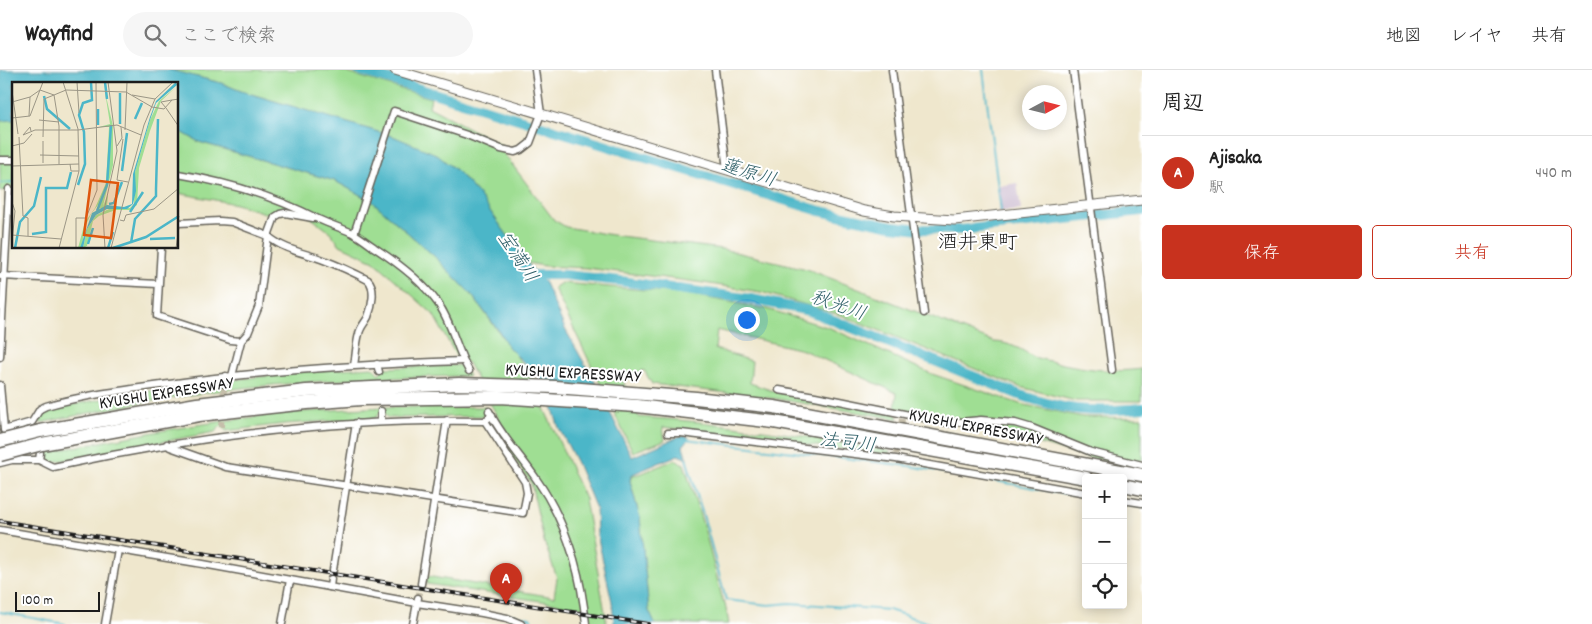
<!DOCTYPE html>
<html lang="ja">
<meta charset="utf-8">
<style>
body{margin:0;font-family:Dekko,"Klee One",sans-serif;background:#f6f6f6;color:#222}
.controls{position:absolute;right:15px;bottom:15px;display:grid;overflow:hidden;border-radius:5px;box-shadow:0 2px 12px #0003}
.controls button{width:45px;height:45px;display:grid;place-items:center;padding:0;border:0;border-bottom:1px solid #e0e0e0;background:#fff;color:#222;font:25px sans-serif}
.compass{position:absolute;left:1022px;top:15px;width:45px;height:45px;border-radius:50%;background:#fff;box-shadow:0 2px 12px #0003;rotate:83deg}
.scale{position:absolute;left:15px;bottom:12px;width:85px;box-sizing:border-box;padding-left:5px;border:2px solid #1c1c1c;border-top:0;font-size:14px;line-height:18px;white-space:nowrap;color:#1c1c1c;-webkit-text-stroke:4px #fff;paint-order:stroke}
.you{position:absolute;left:746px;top:249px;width:18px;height:18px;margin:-12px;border:4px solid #fff;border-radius:50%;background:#1a73e8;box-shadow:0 0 0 8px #1a73e833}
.badge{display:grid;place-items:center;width:32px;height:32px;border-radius:50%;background:#c8321e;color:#fff;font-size:16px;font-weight:700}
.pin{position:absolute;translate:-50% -41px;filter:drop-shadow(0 1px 2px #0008)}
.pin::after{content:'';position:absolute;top:26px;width:18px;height:15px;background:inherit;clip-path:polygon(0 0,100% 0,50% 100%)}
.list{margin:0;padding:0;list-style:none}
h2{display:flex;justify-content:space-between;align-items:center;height:65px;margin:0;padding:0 20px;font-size:21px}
h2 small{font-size:16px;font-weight:400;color:#767676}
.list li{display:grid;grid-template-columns:32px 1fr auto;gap:15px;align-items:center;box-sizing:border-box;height:75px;padding:0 20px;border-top:1px solid #e0e0e0}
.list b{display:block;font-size:19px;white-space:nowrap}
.list p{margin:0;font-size:16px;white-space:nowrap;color:#767676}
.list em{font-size:16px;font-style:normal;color:#767676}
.actions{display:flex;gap:10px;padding:15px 20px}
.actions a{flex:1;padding:11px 0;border:1px solid #c8321e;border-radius:5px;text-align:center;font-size:18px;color:#c8321e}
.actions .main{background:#c8321e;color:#fff}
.icon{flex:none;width:28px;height:28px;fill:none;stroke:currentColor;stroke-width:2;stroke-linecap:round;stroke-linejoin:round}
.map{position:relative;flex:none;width:1142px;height:554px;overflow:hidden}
header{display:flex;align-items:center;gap:30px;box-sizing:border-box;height:70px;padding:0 25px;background:#fff;border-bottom:1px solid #e0e0e0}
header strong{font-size:24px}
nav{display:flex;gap:28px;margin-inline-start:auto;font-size:18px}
.search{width:350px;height:45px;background:#f6f6f6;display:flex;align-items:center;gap:12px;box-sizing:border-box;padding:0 18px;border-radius:28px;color:#767676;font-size:19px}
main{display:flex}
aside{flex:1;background:#fff}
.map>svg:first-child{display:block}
.industrial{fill:#cebed1}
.green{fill:#9fde93;stroke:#5e7d58}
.water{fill:#4bb6c8;stroke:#346972}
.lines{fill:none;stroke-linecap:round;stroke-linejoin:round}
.stream{stroke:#4bb6c8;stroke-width:2}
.river{stroke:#4bb6c8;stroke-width:10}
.street-tunnel{stroke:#c5beaa;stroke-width:6;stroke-dasharray:6 3;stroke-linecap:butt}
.street-casing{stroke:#66635a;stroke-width:9}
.secondary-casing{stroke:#66635a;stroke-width:11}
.highway-casing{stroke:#66635a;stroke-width:15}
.street{stroke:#fff;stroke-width:6}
.secondary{stroke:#fff;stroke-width:9}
.highway{stroke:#fff;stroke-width:12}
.rail-casing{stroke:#1c1c1c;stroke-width:4}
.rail{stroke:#fff;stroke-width:2;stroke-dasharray:5.5;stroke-linecap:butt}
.highway-bridge-casing{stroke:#66635a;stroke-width:15;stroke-linecap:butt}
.highway-bridge{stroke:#fff;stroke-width:12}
.labels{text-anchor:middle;stroke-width:4;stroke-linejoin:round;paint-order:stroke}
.street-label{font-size:18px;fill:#1c1c1c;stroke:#fff}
.water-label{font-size:19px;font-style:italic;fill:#316169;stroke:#fff}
.quarter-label{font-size:20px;fill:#1c1c1c;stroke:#fff}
.inset-river{fill:none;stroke:#4bb6c8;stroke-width:2.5}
.inset-road{fill:none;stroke:#9b9686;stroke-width:1}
.view{fill:#de560d;fill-opacity:0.15;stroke:#de560d;stroke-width:2.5}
.inset-edge{fill:none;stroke:#1c1c1c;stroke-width:2.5}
</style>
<header>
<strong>Wayfind</strong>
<div class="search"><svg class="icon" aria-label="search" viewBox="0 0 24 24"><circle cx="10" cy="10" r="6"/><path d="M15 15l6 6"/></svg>ここで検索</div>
<nav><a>地図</a><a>レイヤ</a><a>共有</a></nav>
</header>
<main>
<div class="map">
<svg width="1142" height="554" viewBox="0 0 1142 554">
<rect width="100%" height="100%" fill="#fff"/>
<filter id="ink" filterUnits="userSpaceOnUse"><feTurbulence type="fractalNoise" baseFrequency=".02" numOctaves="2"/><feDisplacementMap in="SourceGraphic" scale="10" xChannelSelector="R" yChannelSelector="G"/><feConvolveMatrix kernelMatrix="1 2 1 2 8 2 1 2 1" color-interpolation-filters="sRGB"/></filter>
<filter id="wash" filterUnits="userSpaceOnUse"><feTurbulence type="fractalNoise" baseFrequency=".0096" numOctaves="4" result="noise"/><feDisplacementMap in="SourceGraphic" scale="20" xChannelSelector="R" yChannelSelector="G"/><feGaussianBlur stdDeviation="1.12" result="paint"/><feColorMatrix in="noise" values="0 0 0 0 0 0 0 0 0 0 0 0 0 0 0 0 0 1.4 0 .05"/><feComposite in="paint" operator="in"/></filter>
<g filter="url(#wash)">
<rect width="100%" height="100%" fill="#efe7cd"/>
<polygon class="industrial" points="1017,113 1021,140 999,142 999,116"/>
<g class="green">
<path d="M170,0H338L431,28L429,37L501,75L505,85L554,150L566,157L612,165L722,179L807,199L994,272C1007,272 1022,279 1033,287C1070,296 1105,304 1142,299V331H1076L1020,317L841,245L761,222L697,212L587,198L545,196L527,193L478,124L457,101L395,67L241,21L221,13Z"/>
<polygon points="14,50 14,120 0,121 0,51"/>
<polygon points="178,60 199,72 335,111 373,132 434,186 471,224 534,310 543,336 585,429 607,554 589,554 587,538 427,514 426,506 554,527 557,508 544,471 531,413 491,355 499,349 468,293 457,287 433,244 374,191 340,175 330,162 306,144 276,139 268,144 236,134 178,123"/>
<path d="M561,213L681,223L767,239L830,258L932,304L1020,334L1083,347L1142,348V390L1139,389L1133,395L1090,388L1015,367L895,338L897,323L803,280L717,260L715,279L752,291L750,313L776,322L896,343L898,349L777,329L652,314L644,300L622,309L639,347C723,352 807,366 890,381L889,385L663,357L665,370L633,382L554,218Z"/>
<path d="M462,295L469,306C393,307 317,310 242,318C174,326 107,339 40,353V346L46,340L122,325L219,311L224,317L231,310L309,301L372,297L379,304L384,298Z"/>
<path d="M383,337H485V346L388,348L382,340L376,348L284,354L226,361L221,356L215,362L54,392L49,391L45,383C129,366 214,350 299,342C327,340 355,339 383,337Z"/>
<polygon points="674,390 684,394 705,461 723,531 725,533 729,554 655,554 649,541 640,448 630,411 632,405 640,404"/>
</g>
<polygon class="water" points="0,0 170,0 221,13 241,21 395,67 436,84 457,101 478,124 527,193 545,213 565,259 595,312 632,387 680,366 688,366 688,370 683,376 687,389 678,385 635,403 631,405 630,411 640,448 649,541 655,554 614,554 612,532 597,464 596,439 577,393 559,358 551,333 539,308 509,278 499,261 471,224 434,186 373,132 335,111 199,72 178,60 178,14 14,14 14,50 0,51"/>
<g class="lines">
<g class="stream">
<polyline points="983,0 1001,141"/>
<polyline points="0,113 14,112"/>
<polyline points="685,369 909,396 1086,427"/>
<polyline points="686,388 705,452 726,530 769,535 790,533 889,540 932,554"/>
<polyline points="1123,434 1142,437"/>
<polyline points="0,542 65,554"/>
<polyline points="507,544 530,548 534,554"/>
</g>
<g class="river">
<polyline points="358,0 820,141 892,156 921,159 960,160 1142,141"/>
<path d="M524,205H565L620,211L751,229L810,241L1020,325C1038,331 1057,337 1076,339C1098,342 1120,340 1142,338"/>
</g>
</g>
</g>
<g filter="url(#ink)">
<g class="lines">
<g class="street-tunnel">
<polyline points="223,333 224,314"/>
<polyline points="221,357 222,342"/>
<polyline points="900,363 902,349"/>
<polyline points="896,384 898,373"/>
<polyline points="418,528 421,514"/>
</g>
<defs>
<g id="street">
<polyline points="715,0 727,100"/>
<polyline points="892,0 924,243"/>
<polyline points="1073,0 1112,300"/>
<polyline points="0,90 14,90"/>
<path d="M178,104C226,112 274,126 318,149C329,154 341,158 353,163C360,167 368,173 375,178C398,193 421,210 437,232C452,252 456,279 469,301"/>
<path d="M178,153L220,151L232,152L268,166C282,179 304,183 321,189C337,195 353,202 368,210C376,218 372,237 368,247C365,253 360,257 359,264C356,274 356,285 354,295"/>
<polyline points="354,164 394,41 467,65 501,79 515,82 521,80 530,73 541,44 535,0"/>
<polyline points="161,178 157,246 230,270 241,271"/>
<polyline points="1,206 158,214"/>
<polyline points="0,287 9,119"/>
<polyline points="377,294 379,302"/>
<polyline points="232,306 241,271 248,263 259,236 268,166 275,147 280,144 285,143 313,148"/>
<polyline points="224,314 226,306"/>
<path d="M0,315L4,360L32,352L40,339L46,336C88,324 132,319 176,313C271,300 367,294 463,291"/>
<polyline points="779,320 815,326 949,353 981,350 1015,353 1032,358 1091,382 1142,395"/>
<path d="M489,341C501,366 522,387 537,410C567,453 581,503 586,554"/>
<polyline points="381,351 381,341"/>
<polyline points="35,360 40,383 39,390"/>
<polyline points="668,363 681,363 896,389 1086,423"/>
<polyline points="167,374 170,377 226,397 523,443 527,423 525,412 485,351"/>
<path d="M0,393L12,390H39L53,397C195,366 339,348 485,351L492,345"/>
<polyline points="1123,430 1142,433"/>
<polyline points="0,460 203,494 417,533 482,543 507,548 521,554"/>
<polyline points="333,500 356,353"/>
<polyline points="421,514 447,350"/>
<polyline points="330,517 331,509"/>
<polyline points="105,554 118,480"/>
<polyline points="282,554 290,510"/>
<polyline points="413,554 418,528"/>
</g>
<polyline id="secondary" points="395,0 864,141 894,146 954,150 1142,130"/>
<g id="highway">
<polyline points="40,361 197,334 306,321 459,314 555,317 696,328 774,337 1142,405"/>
<polyline points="42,374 199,345 307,333 361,329 500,327 637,336 774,352 1086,408"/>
<polyline points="1123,415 1142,419"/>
</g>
</defs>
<use href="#street" class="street-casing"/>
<use href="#secondary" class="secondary-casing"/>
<use href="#highway" class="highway-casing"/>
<use href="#street" class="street"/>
<use href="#secondary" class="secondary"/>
<use href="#highway" class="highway"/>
<defs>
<polyline id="rail" points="0,451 648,554"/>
</defs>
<use href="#rail" class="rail-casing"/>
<use href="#rail" class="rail"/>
<defs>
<g id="highway-bridge">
<polyline points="0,371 40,361"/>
<polyline points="0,385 42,374"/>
</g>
</defs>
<use href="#highway-bridge" class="highway-bridge-casing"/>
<use href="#highway-bridge" class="highway-bridge"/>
</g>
</g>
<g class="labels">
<g class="street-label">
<text transform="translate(573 302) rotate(3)" y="6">KYUSHU EXPRESSWAY</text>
<text transform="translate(166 322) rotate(-9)" y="6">KYUSHU EXPRESSWAY</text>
<text transform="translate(976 356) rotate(11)" y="6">KYUSHU EXPRESSWAY</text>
</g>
<g class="water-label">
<text transform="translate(749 101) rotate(17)" y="7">蓮原川</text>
<text transform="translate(519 186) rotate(57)" y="7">宝満川</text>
<text transform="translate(839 234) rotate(19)" y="7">秋光川</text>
<text transform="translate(848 371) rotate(7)" y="7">法司川</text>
</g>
<g class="quarter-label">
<text x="978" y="178">酒井東町</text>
</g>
</g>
<g transform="translate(12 12)">
<rect width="166" height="166" fill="#efe7cd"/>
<path d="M163,6L149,19L138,49L127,86L125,123L118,128H102L100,135L101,129L87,134L81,139L75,164L71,166L75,147L84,133L97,127L118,126L122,122L123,90L138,38L147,19ZM93,10L101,44V83L91,124L96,112L95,125L86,127V123L79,132L73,145L71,158L70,166H66L73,140L83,126L94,101L97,45H87L98,42Z" fill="#9fde93"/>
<path d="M164,0L165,3L144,21L138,38L123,90L124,109L121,122L115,127H95L84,133L75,147L71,166H68L80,131L95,123L112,125L120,122L121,92L138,35L144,19Z" fill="#4bb6c8"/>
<path class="inset-river" d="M93,0L95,17M108,11V42M32,14L35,27L58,47M86,27V43M123,37L130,21M110,89L115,51M66,103L73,82L72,50L67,33L71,21L80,18L79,0M144,107L146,37M97,122L102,121L110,100M85,129L95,103L99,43M118,130L131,110M20,152L34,150V106H55L59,90M138,157L163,156M119,161L123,137L144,114V107M76,162L81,146M3,166L8,140L22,124L29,95M96,166L101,150M101,166L134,155L167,134"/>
<path class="inset-road" d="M65,0L67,31M54,8L114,10L140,25M0,9L6,52M42,13L47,44V82M120,13L143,17M0,20L18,15M140,25L152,27L160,18L167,17M154,26L149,20L160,18M154,26L167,45M17,34L18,15L28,8L42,13L54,8M0,36L18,34L31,0M27,38L47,40M66,48L105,43L129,53M113,48L115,0M19,49L18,45L11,53L23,48H66M7,55L11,134L16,136V154M31,55L32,17L42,13M111,57L105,98L116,100M0,64L12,61L20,52M105,64L110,56L109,45M28,73L67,74M31,81V59M58,82L59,89H67M0,84L67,82M0,120L3,129L0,160M108,138L112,139L114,133L142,127L167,106M0,153L49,157M47,166L67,89L66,47L51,0M64,166V136H74L85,108L84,0M93,166L91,133L105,69L96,0M99,166L132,43L143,17L161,0M164,166L167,145"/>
<path class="view" d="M79,98L106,101L99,156L72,153Z"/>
<rect width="166" height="166" class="inset-edge"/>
</g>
</svg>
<div class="controls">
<button>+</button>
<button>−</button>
<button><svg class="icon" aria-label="locate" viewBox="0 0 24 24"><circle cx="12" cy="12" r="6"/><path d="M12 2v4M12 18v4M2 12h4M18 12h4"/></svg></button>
</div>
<svg class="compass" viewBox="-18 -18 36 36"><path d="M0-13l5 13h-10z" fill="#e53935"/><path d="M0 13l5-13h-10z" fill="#767676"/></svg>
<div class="scale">100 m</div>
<div class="you"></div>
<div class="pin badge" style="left:506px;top:534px">A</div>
</div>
<aside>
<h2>周辺<small></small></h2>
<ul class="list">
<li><span class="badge">A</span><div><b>Ajisaka</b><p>駅</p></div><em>440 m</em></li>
</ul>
<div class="actions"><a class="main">保存</a><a>共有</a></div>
</aside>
</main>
